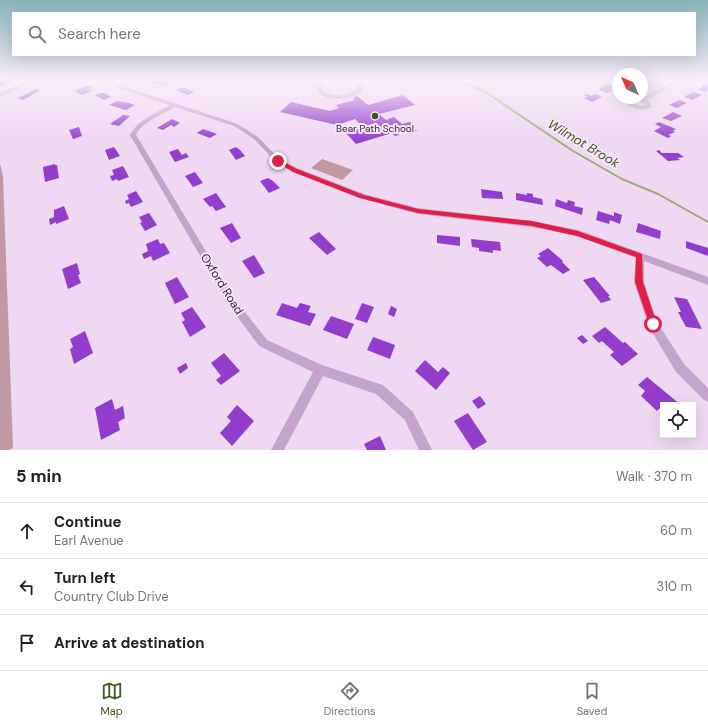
<!DOCTYPE html>
<meta charset="utf-8">
<style>
body{margin:0;font-family:"DM Sans",sans-serif;background:#f2f2f2;color:#202124}
.controls{position:absolute;right:12px;bottom:12px;display:grid;overflow:hidden;border-radius:0px;box-shadow:0 4px 16px #0002}
.controls button{width:36px;height:36px;display:grid;place-items:center;padding:0;border:0;border-bottom:1px solid #e0e0e0;background:#fff;color:#202124;font:20px sans-serif}
.compass{position:absolute;left:612px;top:68px;width:36px;height:36px;border-radius:50%;background:#fff;box-shadow:0 4px 16px #0002;rotate:316deg}
.stop{position:absolute;width:12px;height:12px;margin:-9px;border:3px solid #e11d48;border-radius:50%;background:#fff}
.stop.end{background:#e11d48;border-color:#fff;box-shadow:0 1px 4px #0008}
.list{margin:0;padding:0;list-style:none}
h2{display:flex;justify-content:space-between;align-items:center;height:52px;margin:0;padding:0 16px;font-size:17px}
h2 small{font-size:13px;font-weight:400;color:#757577}
.list li{display:grid;grid-template-columns:26px 1fr auto;gap:12px;align-items:center;box-sizing:border-box;height:56px;padding:0 16px;border-top:1px solid #e0e0e0}
.list b{display:block;font-size:15px;white-space:nowrap}
.list p{margin:0;font-size:13px;white-space:nowrap;color:#757577}
.list em{font-size:13px;font-style:normal;color:#757577}
.icon{flex:none;width:22px;height:22px;fill:none;stroke:currentColor;stroke-width:2;stroke-linecap:round;stroke-linejoin:round}
.map{position:relative;flex:none;width:708px;height:450px;overflow:hidden}
.search{position:absolute;background:#fff;box-shadow:0 4px 16px #0002;left:12px;right:12px;top:12px;height:44px;display:flex;align-items:center;gap:10px;box-sizing:border-box;padding:0 14px;border-radius:0px;color:#757577;font-size:15px}
.sheet{height:220px;background:#fff}
nav{display:flex;justify-content:space-around;align-items:center;box-sizing:border-box;height:56px;border-top:1px solid #e0e0e0;background:#fff;font-size:11px;color:#757577}
nav a{display:grid;justify-items:center;gap:2px}
nav .on{color:#3e591a}
.map>svg:first-child{display:block}
.green{fill:#c298a5}
.lines{fill:none;stroke-linecap:round;stroke-linejoin:round}
.stream{stroke:#99b176;stroke-width:2}
.building{fill:#933dcc}
.minor{fill:#c4a4cb;fill-rule:evenodd}
.route{fill:#e11d48}
.poi-dot{fill:#3e591a;stroke:#f8e5fa;stroke-width:1.5}
.labels{text-anchor:middle;stroke-width:4;stroke-linejoin:round;paint-order:stroke}
.far-poi-label{font-size:10px;fill:#312636;stroke:#f8e5fa}
.street-label{font-size:12px;fill:#312636;stroke:#f8e5fa}
.water-label{font-size:13px;font-style:italic;fill:#3e591a;stroke:#f8e5fa}
</style>
<div class="map">
<svg width="708" height="450" viewBox="0 0 708 450">
<rect width="100%" height="100%" fill="#efd8f2"/>
<g class="green">
<polygon points="322,159 353,170 342,180 311,168"/>
<polygon points="0,164 3,176 13,448 9,450 0,450"/>
</g>
<g class="lines">
<polyline class="stream" points="427,79 467,84 484,91 573,151 622,179 658,194 708,222"/>
</g>
<g class="building">
<polygon points="10,79 15,81 0,86 0,81"/>
<polygon points="155,79 163,80 169,83 164,86 149,82"/>
<polygon points="608,84 618,88 618,89 606,93 598,89"/>
<polygon points="704,84 708,85 707,92 699,90"/>
<polygon points="89,85 92,87 88,90 92,91 82,95 74,91"/>
<polygon points="181,88 185,88 194,92 188,95 176,90"/>
<polygon points="36,89 41,90 23,100 18,98"/>
<polygon points="693,92 702,95 692,100 684,97"/>
<polygon points="101,93 105,93 111,97 104,100 95,95"/>
<polygon points="587,94 591,96 595,94 602,97 592,102 584,98 588,97 584,95"/>
<polygon points="403,95 415,105 379,114 386,120 394,117 402,124 410,122 414,125 412,126 417,131 409,133 406,130 398,134 399,135 395,136 392,133 356,144 344,131 362,126 355,119 337,125 280,112 291,102 330,111 339,108 336,105 355,100 353,98 357,96 368,105"/>
<polygon points="679,100 687,103 677,108 669,105"/>
<polygon points="117,101 129,103 135,105 126,110 109,105"/>
<polygon points="673,112 682,116 671,121 662,118"/>
<polygon points="123,115 130,116 119,126 110,124"/>
<polygon points="172,119 180,123 174,127 171,125 163,130 157,128"/>
<polygon points="659,122 676,129 673,131 675,132 668,135 671,136 668,138 654,131 661,127 655,124"/>
<polygon points="79,127 82,136 73,139 69,130"/>
<polygon points="203,129 209,131 217,134 210,138 197,133"/>
<polygon points="114,147 120,156 109,160 105,150"/>
<polygon points="236,147 240,150 245,156 236,160 229,150"/>
<polygon points="178,149 182,155 186,153 189,157 175,162 169,152"/>
<polygon points="659,150 662,153 678,153 684,157 677,158 680,160 668,161 656,151"/>
<polygon points="55,164 55,165 57,165 59,178 45,182 43,167"/>
<polygon points="123,166 129,177 118,181 117,179 112,181 110,176 114,175 112,170"/>
<polygon points="195,172 203,183 193,187 185,176"/>
<polygon points="268,178 273,181 280,188 269,193 260,181"/>
<polygon points="481,189 502,192 503,199 482,198"/>
<polygon points="136,191 143,202 131,207 129,203 126,204 125,201 129,199 127,195"/>
<polygon points="216,193 226,207 216,211 212,206 210,207 203,199"/>
<polygon points="516,193 527,195 527,193 533,194 533,197 542,199 543,205 516,200"/>
<polygon points="556,199 567,203 568,200 575,202 574,206 583,208 582,215 555,206"/>
<polygon points="64,206 69,219 56,224 56,222 50,225 49,219 54,217 54,210"/>
<polygon points="598,211 614,216 614,212 622,215 620,224 610,220 609,224 596,220"/>
<polygon points="149,213 157,225 145,231 140,223 142,222 139,217"/>
<polygon points="232,223 241,238 231,243 220,228"/>
<polygon points="638,223 661,231 660,239 636,232"/>
<polygon points="319,232 336,249 327,255 309,238"/>
<polygon points="437,235 460,237 460,246 437,243"/>
<polygon points="158,239 160,244 164,243 170,253 153,261 151,256 144,259 142,254 148,251 146,244"/>
<polygon points="471,239 500,242 501,251 493,250 493,253 479,251 479,248 472,247"/>
<polygon points="686,241 708,248 708,256 686,248"/>
<polygon points="548,248 563,261 562,262 570,270 563,274 551,265 547,267 537,258 541,256 538,254"/>
<polygon points="254,255 265,273 254,278 242,261"/>
<polygon points="77,263 80,274 78,275 81,283 68,289 62,269"/>
<polygon points="177,277 189,297 175,304 165,283"/>
<polygon points="594,277 610,296 608,296 611,300 601,303 583,280"/>
<polygon points="674,297 687,299 702,329 686,327 678,312 681,312"/>
<polygon points="282,303 297,308 300,303 311,306 308,312 316,314 310,326 276,315"/>
<polygon points="362,303 374,307 367,323 355,319"/>
<polygon points="391,306 397,309 394,317 388,314"/>
<polygon points="192,307 206,327 190,337 182,322 185,320 181,313"/>
<polygon points="331,316 354,324 347,339 323,330"/>
<polygon points="605,327 623,343 625,342 638,354 622,366 610,355 614,352 602,341 599,343 592,336"/>
<polygon points="85,331 93,353 74,364 70,349 73,347 70,339"/>
<polygon points="582,335 588,341 583,344 577,338"/>
<polygon points="373,337 395,345 390,359 367,350"/>
<polygon points="224,353 240,371 221,385 216,380 221,376 211,363"/>
<polygon points="425,360 438,372 443,367 450,373 436,390 415,371"/>
<polygon points="186,363 188,368 180,374 177,368"/>
<polygon points="647,377 681,405 663,405 663,409 661,407 657,411 641,396 645,391 638,385"/>
<polygon points="480,396 486,404 478,409 472,401"/>
<polygon points="112,399 115,410 123,406 125,418 118,422 120,430 101,440 95,408"/>
<polygon points="237,405 254,421 232,446 220,433 231,421 227,417"/>
<polygon points="468,413 487,442 473,450 454,421"/>
<polygon points="380,436 386,450 367,450 364,444"/>
</g>
<g class="lines">
<g class="minor">
<polygon points="30,79 37,79 0,97 0,93"/>
<path d="M104,79H110L121,86L238,124L258,137L280,160L297,168L364,194L418,208L532,221L578,230L708,277V285L644,261V282L657,322L684,364L708,388V402L704,400L676,372L649,327L634,282L636,258L577,236L532,227L418,214L359,198L293,172L276,162L254,139L234,126L175,107C162,115 143,121 136,135L234,298L267,340L322,365L383,385L413,412L432,450H419L405,420L376,394L323,376L284,450H271L313,372L259,346L228,304L130,135C138,120 156,113 170,105L117,88Z"/>
<path d="M324,79H331L326,82L322,88V90C333,97 345,97 356,90L357,86L349,79H355L362,84V91C352,100 322,104 316,88Z"/>
<path d="M678,79H684L647,100L652,106C643,112 632,109 625,102L627,98H642ZM631,100C636,100 643,101 646,105L639,106L631,102Z"/>
</g>
</g>
<linearGradient id="sky" x2="0" y2="1"><stop stop-color="#88b3ba"/><stop offset="0.56" stop-color="#f8edf9"/><stop offset="1" stop-color="#f8edf9" stop-opacity="0"/></linearGradient>
<rect width="708" height="142" fill="url(#sky)"/>
<polygon class="route" points="276,160 280,160 297,169 364,195 418,209 532,221 578,231 642,254 643,282 657,324 656,326 650,326 635,282 636,257 577,236 532,226 418,213 360,198 293,172 276,162"/>
<circle class="poi-dot" cx="375" cy="116" r="4"/>
<g class="labels">
<g class="far-poi-label">
<text x="375" y="132">Bear Path School</text>
</g>
<g class="street-label">
<text transform="translate(222 284) rotate(58)" y="4">Oxford Road</text>
</g>
<g class="water-label">
<text transform="translate(584 143) rotate(31)" y="5">Wilmot Brook</text>
</g>
</g>
</svg>
<div class="controls">
<button><svg class="icon" aria-label="locate" viewBox="0 0 24 24"><circle cx="12" cy="12" r="6"/><path d="M12 2v4M12 18v4M2 12h4M18 12h4"/></svg></button>
</div>
<svg class="compass" viewBox="-18 -18 36 36"><path d="M0-13l5 13h-10z" fill="#e53935"/><path d="M0 13l5-13h-10z" fill="#757577"/></svg>
<div class="stop" style="left:653px;top:324px"></div>
<div class="stop end" style="left:278px;top:161px"></div>
<div class="search"><svg class="icon" aria-label="search" viewBox="0 0 24 24"><circle cx="10" cy="10" r="6"/><path d="M15 15l6 6"/></svg>Search here</div>
</div>
<section class="sheet">
<h2>5 min<small>Walk · 370 m</small></h2>
<ul class="list">
<li><svg class="icon" aria-label="ahead" viewBox="0 0 24 24"><path d="M12 20V5M6 11l6-6 6 6"/></svg><div><b>Continue</b><p>Earl Avenue</p></div><em>60 m</em></li>
<li><svg class="icon" aria-label="left" viewBox="0 0 24 24"><path d="M17 20v-9H6M10 6l-5 5 5 5"/></svg><div><b>Turn left</b><p>Country Club Drive</p></div><em>310 m</em></li>
<li><svg class="icon" aria-label="arrive" viewBox="0 0 24 24"><path d="M6 21V4h12l-3 4 3 4H6"/></svg><div><b>Arrive at destination</b></div></li>
</ul>
</section>
<nav>
<a class="on"><svg class="icon" aria-label="map" viewBox="0 0 24 24"><path d="M3 6l6-2 6 2 6-2v14l-6 2-6-2-6 2zM9 4v14M15 6v14"/></svg>Map</a>
<a><svg class="icon" aria-label="directions" viewBox="0 0 24 24"><path d="M12 3l9 9-9 9-9-9zM9 14v-3h6M13 9l2 2-2 2"/></svg>Directions</a>
<a><svg class="icon" aria-label="saved" viewBox="0 0 24 24"><path d="M7 4h10v16l-5-4-5 4z"/></svg>Saved</a>
</nav>
